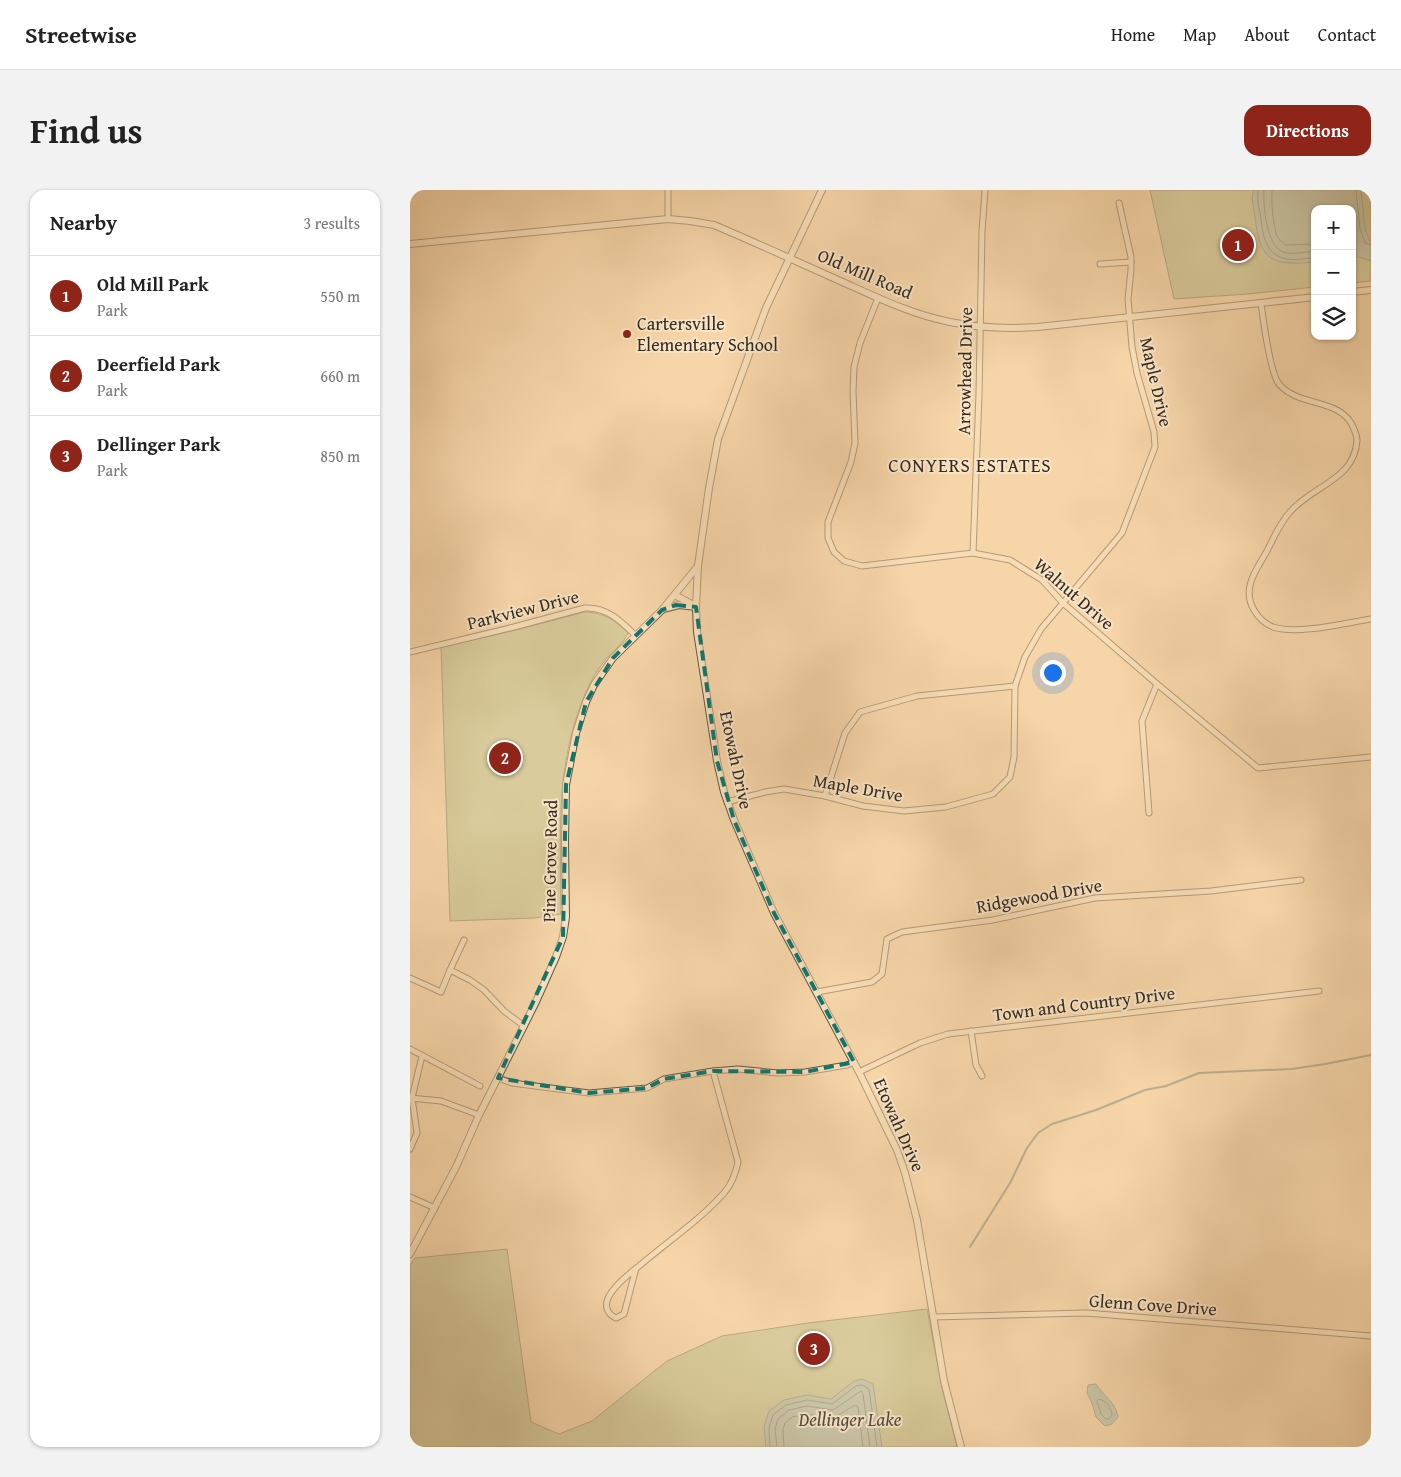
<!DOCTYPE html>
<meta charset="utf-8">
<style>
body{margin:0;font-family:"Gentium Book Plus",serif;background:#f2f2f2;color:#222}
.controls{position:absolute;right:15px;top:15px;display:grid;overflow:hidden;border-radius:10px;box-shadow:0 1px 4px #0004}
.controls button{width:45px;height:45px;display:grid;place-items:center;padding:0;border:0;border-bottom:1px solid #e0e0e0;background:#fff;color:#222;font:25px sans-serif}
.you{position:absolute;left:642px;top:482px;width:18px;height:18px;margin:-12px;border:4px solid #fff;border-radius:50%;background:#1a73e8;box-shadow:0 0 0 8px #1a73e833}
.badge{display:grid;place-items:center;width:32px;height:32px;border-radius:50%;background:#8f2418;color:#fff;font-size:16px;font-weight:700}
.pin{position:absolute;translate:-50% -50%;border:2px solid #fff;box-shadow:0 1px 5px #0006}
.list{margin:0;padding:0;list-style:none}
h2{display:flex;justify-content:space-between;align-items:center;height:65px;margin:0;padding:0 20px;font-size:21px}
h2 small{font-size:16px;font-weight:400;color:#767676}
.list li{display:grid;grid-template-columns:32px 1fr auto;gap:15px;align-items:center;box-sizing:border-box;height:80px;padding:0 20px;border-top:1px solid #e0e0e0}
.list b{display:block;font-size:19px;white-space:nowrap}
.list p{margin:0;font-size:16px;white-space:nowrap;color:#767676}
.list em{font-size:16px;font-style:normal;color:#767676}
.icon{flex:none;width:28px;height:28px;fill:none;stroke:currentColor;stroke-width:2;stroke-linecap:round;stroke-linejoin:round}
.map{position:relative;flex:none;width:961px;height:1257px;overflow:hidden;border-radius:15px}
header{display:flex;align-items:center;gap:30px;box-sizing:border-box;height:70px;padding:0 25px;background:#fff;border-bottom:1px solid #e0e0e0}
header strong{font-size:24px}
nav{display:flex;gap:28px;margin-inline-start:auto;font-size:18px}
.intro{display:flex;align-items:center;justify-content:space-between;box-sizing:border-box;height:120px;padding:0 30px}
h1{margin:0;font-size:35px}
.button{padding:12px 22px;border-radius:15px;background:#8f2418;color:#fff;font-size:18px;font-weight:700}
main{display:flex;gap:30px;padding:0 30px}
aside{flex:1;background:#fff;border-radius:15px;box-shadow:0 1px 4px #0004}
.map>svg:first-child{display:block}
.green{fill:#b5be8c;stroke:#757455}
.water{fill:#9cb8aa;stroke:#737f72}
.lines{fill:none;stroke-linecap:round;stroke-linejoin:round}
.shore{stroke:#687164;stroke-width:1}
.stream{stroke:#737f72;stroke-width:2}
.minor-casing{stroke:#655540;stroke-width:7}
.tertiary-casing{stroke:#655540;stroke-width:8}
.minor{stroke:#f8e4c6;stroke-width:5}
.tertiary{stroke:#f8e4c6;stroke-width:6}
.marked{fill:none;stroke:#0f766e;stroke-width:4;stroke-dasharray:10 6;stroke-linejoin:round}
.poi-dot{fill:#8f2418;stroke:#f8e4c6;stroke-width:2}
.labels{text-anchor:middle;stroke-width:4;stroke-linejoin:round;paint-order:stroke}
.street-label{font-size:18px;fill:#352a1e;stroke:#f8e4c6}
.poi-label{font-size:18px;fill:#352a1e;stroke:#f8e4c6;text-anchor:start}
.neighbourhood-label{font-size:19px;letter-spacing:1px;fill:#352a1e;stroke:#f8e4c6}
.water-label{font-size:19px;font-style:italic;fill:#4f4e41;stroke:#f8e4c6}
</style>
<header>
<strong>Streetwise</strong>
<nav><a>Home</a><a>Map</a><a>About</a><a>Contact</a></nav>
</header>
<div class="intro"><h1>Find us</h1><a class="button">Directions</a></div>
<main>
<aside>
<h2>Nearby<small>3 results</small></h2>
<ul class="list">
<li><span class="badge">1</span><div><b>Old Mill Park</b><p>Park</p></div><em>550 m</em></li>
<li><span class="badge">2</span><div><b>Deerfield Park</b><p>Park</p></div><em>660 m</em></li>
<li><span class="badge">3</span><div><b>Dellinger Park</b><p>Park</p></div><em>850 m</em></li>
</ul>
</aside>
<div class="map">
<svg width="961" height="1257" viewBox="0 0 961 1257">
<rect width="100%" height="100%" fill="#f5d5a8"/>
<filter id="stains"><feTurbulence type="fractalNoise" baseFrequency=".004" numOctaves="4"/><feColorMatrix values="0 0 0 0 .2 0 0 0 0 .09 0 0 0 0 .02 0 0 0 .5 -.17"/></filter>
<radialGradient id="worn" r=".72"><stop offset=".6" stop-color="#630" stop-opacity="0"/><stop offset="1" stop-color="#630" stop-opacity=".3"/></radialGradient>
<g class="green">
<polygon points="740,0 961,0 961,91 942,93 942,19 905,19 905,97 838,104 764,109"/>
<path d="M174,422C193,422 205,430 218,443C214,453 203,461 196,469C188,479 181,490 176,502C144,576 151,645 151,724L125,728L40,731L31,457L106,440Z"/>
<polygon points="97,1059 121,1232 149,1244 182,1231 257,1171 312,1146 398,1133 517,1119 533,1202 547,1257 0,1257 0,1075 5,1068"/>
</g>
<g class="water">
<path d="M844,0H951L955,38L961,54V71L949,67L942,68V19H905V72C862,76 850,72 845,27C844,18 840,8 844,0Z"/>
<polygon points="452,1189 463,1194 472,1257 356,1257 354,1237 359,1221 374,1210 397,1205 421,1209 444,1191"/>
<path d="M686,1194C693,1206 706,1212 708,1227L702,1234L695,1236L686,1227L682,1213L677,1203L678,1195Z"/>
</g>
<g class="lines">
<g class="shore">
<path d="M848,0C847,8 848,15 850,23C853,39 852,59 870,67C880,72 894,68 905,68"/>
<path d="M854,0C853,15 856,55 873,62C882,65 895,62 905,61"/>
<path d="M862,0C861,11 863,36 867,46C869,50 873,53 876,55L905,54"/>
<polyline points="946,0 950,39 955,53 961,55"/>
<path d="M689,1209C695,1210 702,1218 702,1225L699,1229H696L691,1224L687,1211Z"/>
<polyline points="360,1257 359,1238 363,1225 376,1215 397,1210 422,1214 446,1196 452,1195 459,1199 467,1257"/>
<polyline points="367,1257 365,1239 368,1229 379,1220 397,1216 423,1220 451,1201 453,1204 460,1257"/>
<polyline points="374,1257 373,1239 375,1233 382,1227 397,1224 418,1228 425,1227 445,1215 448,1217 453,1257"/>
</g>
<polyline class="stream" points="560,1057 600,993 617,958 628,943 642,934 686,920 735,900 756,896 789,883 882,879 915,874 961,865"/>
<defs>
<g id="minor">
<polyline points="258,29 258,0"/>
<polyline points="690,74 721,72"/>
<polyline points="468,108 450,153 444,177 443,201 445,253 441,272 418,332 418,348 424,362 434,371 452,376 563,363 600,370 632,390 653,413 747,494 848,578 961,567"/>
<path d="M851,113C853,128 860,183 869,194C889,218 932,207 944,239C945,242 947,246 947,250C945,290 903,295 880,322C870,333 864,347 857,361C847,379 831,398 844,420C848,427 855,434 863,437C888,445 935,433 961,429"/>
<polyline points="563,363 569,204 572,42 575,0"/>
<path d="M0,462L104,437L175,418C197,417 211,431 225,445"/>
<polyline points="415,606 435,543 450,522 507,506 605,496"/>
<polyline points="317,612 355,602 374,599 415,606 453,616 494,621 536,617 583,604 600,587 604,567 605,496 615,467 631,439 712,343 745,257 744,242 727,183 722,157 718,109 721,80 721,67 709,13"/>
<polyline points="739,623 732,531 747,494"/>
<polyline points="54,750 40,780 60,790 74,800 94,821 114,836"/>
<polyline points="0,788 31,802 40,780"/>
<polyline points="407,802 462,792 472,784 477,749 492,742 583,730 685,708 801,701 891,690"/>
<polyline points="561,841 566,875 572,886"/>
<polyline points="0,859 70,896"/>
<polyline points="449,882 510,853 538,844 909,801"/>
<polyline points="88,888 102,893 179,903 237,898 254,889 303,881 328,879 368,883 395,882 437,875 444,872"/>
<polyline points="0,908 31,911 69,925"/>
<polyline points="0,959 7,943 2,908 12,866"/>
<polyline points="0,1007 25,1018"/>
<path d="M226,1078L214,1124L206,1128C195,1123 194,1113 201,1103C208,1092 219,1084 229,1076C257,1052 289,1031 314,1003C321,995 326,982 328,972L303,881"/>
<polyline points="523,1127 676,1123 961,1146"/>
</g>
<g id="tertiary">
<polyline points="412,0 356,118 308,249 299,298 288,376 286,417 287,442 307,571 314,602 324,630 364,723 449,882 487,960 495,983 507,1030 534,1191 551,1257"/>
<path d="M0,54L258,29L280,31L304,35C349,54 392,74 437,94C470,109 504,125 540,132C569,138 598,139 628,137L905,107"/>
<polyline points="942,102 961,100"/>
<polyline points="265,405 285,416"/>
<polyline points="253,419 269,415 286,417"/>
<polyline points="0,1064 46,977 69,925 125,814 146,767 153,747 156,727 155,652 156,595 166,543 176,512 184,495 203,468 252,420 288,376"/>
</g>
</defs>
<use href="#minor" class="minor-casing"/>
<use href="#tertiary" class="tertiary-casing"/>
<use href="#minor" class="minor"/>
<use href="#tertiary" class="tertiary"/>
</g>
<path d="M0 0H961V1257H0ZM266,415L286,417L307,571L324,630L364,723L444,872L395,882L303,881L254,889L237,898L179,903L88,888L153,747L156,595L176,512L203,468L252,420Z" fill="#f5d5a8" fill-opacity=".55" fill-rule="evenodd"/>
<path class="marked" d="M266,415L286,417L307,571L324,630L364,723L444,872L395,882L303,881L254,889L237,898L179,903L88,888L153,747L156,595L176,512L203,468L252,420Z"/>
<circle class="poi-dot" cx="217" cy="144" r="5"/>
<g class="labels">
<g class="street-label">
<text transform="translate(455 84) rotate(23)" y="6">Old Mill Road</text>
<text transform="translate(555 181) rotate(-89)" y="6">Arrowhead Drive</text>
<text transform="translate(746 192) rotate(77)" y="6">Maple Drive</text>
<text transform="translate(664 404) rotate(41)" y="6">Walnut Drive</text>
<text transform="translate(113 420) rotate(-14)" y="6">Parkview Drive</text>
<text transform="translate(326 570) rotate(78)" y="6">Etowah Drive</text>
<text transform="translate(448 598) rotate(10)" y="6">Maple Drive</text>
<text transform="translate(140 671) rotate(-89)" y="6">Pine Grove Road</text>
<text transform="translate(629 706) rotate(-10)" y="6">Ridgewood Drive</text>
<text transform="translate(674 814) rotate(-7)" y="6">Town and Country Drive</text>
<text transform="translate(489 935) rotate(66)" y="6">Etowah Drive</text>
<text transform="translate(743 1115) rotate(4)" y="6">Glenn Cove Drive</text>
</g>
<g class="poi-label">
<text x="227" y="140">Cartersville<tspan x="227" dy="21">Elementary School</tspan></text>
</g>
<g class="neighbourhood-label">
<text x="560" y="282">CONYERS ESTATES</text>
</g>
<g class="water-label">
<text x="440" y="1236">Dellinger Lake</text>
</g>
</g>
<rect width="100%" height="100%" filter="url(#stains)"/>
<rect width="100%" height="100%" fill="url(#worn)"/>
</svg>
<div class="controls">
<button>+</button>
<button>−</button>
<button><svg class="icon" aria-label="layers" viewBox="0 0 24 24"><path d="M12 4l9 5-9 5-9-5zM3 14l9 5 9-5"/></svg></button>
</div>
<div class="you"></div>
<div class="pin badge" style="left:828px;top:55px">1</div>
<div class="pin badge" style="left:95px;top:568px">2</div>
<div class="pin badge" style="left:404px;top:1159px">3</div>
</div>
</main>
